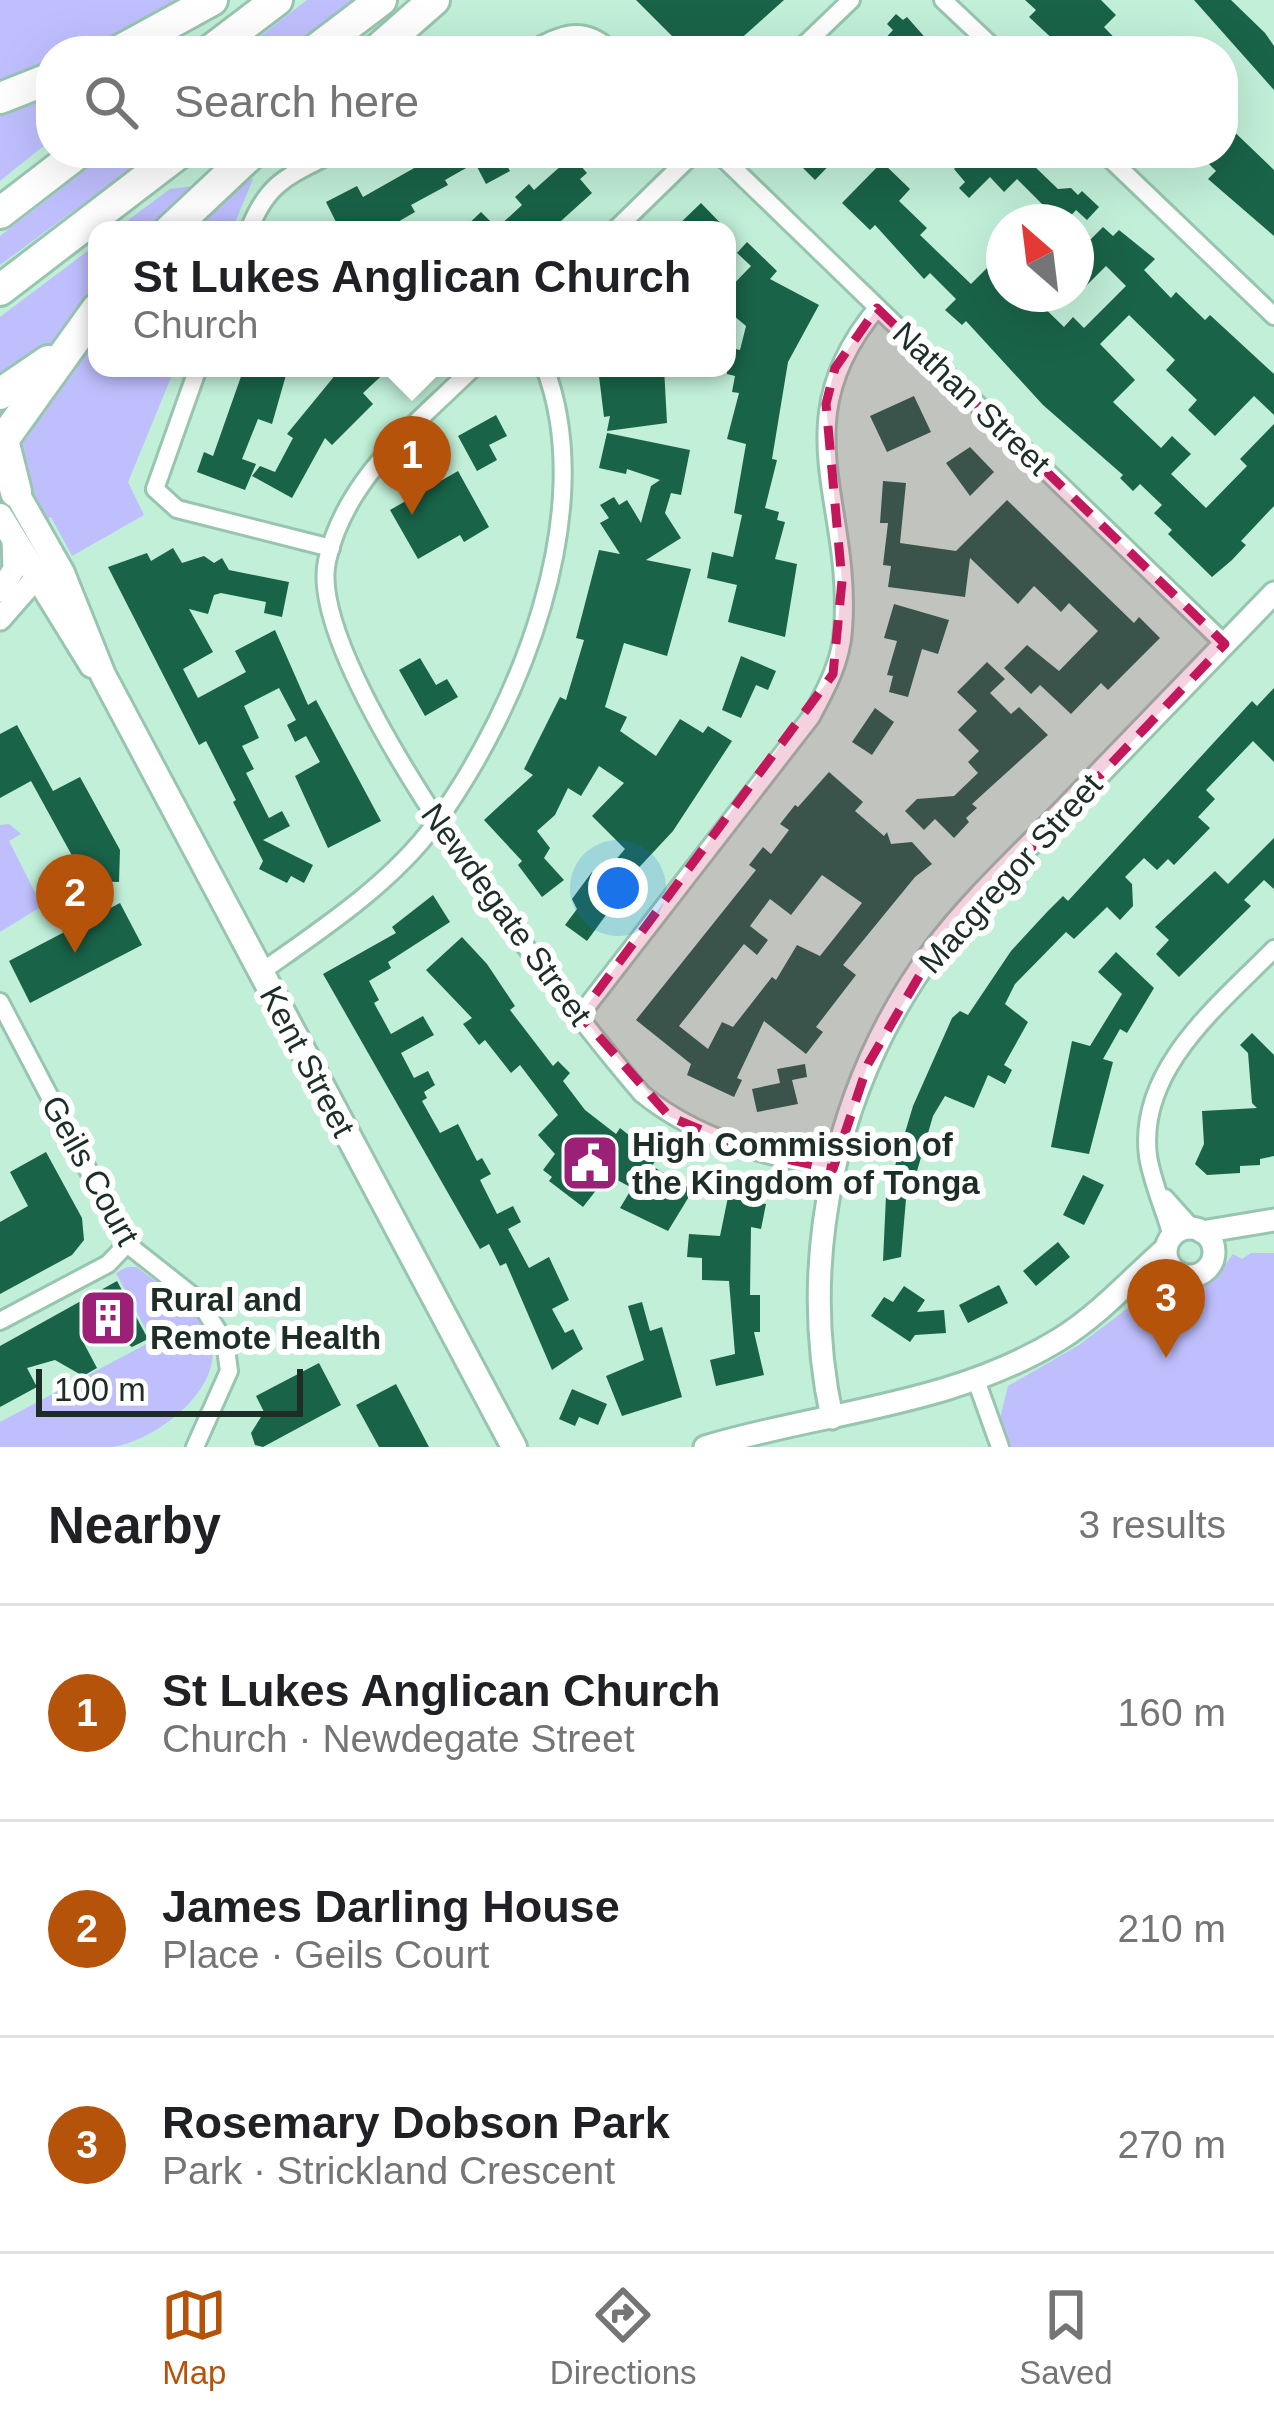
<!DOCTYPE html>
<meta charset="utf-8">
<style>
body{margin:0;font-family:Arial,sans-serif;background:#f2f2f2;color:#202124}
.compass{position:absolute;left:986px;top:204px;width:108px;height:108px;border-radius:50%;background:#fff;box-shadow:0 12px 48px #0002;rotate:332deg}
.scale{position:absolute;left:36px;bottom:30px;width:267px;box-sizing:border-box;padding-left:12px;border:6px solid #1c2e26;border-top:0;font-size:33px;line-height:42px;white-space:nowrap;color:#1c2e26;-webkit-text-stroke:9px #fff;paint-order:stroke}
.you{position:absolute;left:618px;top:888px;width:42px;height:42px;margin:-30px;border:9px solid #fff;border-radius:50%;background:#1a73e8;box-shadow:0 0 0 18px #1a73e833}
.badge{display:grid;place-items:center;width:78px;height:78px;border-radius:50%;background:#b45309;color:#fff;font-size:39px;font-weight:700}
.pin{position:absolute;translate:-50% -99px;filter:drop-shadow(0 3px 6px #0008)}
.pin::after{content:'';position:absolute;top:63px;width:42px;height:36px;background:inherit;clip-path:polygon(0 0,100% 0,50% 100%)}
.popup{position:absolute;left:88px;top:221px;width:648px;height:156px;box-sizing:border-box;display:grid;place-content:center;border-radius:24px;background:#fff;filter:drop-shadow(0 3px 9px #0005);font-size:39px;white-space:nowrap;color:#757577}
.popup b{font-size:45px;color:#202124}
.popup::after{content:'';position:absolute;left:50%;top:100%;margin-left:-24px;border:24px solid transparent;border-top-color:#fff}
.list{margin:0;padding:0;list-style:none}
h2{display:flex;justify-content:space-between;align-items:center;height:156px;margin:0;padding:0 48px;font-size:51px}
h2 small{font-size:39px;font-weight:400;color:#757577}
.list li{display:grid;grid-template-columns:78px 1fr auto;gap:36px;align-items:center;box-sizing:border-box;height:216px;padding:0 48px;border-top:3px solid #e0e0e0}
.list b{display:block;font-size:45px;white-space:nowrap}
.list p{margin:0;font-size:39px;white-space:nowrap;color:#757577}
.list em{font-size:39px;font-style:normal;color:#757577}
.icon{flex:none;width:66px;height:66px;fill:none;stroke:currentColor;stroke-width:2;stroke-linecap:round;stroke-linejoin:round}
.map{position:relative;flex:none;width:1274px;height:1447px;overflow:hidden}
.search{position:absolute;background:#fff;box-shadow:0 12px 48px #0002;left:36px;right:36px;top:36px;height:132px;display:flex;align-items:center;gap:30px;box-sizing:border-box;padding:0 42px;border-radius:48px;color:#757577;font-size:45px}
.sheet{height:804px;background:#fff}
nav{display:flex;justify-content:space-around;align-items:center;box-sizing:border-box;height:168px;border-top:3px solid #e0e0e0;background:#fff;font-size:33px;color:#757577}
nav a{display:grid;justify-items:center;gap:6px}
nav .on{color:#b45309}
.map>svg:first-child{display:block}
.green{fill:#bfbffe}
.building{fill:#196348;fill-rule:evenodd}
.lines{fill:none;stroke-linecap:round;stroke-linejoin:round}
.minor-casing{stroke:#98c5af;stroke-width:22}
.tertiary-casing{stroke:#98c5af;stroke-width:27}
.secondary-casing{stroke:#98c5af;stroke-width:30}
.motorway-casing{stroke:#98c5af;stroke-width:36}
.minor{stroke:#fff;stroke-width:16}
.tertiary{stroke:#fff;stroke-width:21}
.secondary{stroke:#fff;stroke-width:24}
.motorway{stroke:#fff;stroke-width:30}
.marked{fill:#c2185b;fill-opacity:0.2;stroke:#c2185b;stroke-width:9;stroke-dasharray:24 15;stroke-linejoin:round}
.labels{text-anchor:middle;stroke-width:12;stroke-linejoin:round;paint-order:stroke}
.street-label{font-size:33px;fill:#1c2e26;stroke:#fff}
.poi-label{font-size:33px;font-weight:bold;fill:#1c2e26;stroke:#fff;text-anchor:start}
</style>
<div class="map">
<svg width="1274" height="1447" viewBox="0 0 1274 1447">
<rect width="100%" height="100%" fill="#c1efd8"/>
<g class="green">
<polygon points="0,0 227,0 163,51 51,51 51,140 0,181"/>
<polygon points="307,0 353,0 286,51 241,51"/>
<polygon points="107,153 152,153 0,265 0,236"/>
<polygon points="253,179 232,230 115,230 170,189"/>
<polygon points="97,244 97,368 175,368 128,482 144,515 72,556 51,517 1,543 0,572 0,317"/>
<polygon points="9,824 21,834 9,841 37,896 52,889 55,898 0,932 0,825"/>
<polygon points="1251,1253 1274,1253 1274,1447 1011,1447 1000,1418 1008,1386 1079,1345 1148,1293 1198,1289 1213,1281 1233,1254 1242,1259"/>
<path d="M127,1267H137C160,1286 190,1302 206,1328C236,1380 159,1441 111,1447C76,1447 36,1447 0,1447V1422L152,1341L116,1273Z"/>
</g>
<g class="building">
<polygon points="636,0 784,0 727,51 687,51"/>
<polygon points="1025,0 1101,0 1116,15 1104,27 1127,51 1078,51 1065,38 1058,44 1029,17 1036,10"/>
<polygon points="1194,0 1231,0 1265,33 1274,46 1274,90"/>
<polygon points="896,14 903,20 907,17 937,51 887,51 880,44 893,30 887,24"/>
<polygon points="1223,121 1274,170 1274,236 1208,179 1216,171 1198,153 1223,153"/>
<polygon points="426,153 500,153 510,171 486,184 475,163 445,180 448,185 411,205 415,212 384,230 340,230 326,202 357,186 363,197 416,167 412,160"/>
<polygon points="788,153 841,153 815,180"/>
<polygon points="970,153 1031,153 1038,160 1033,165 1058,189 1071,188 1078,195 1082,191 1099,207 1087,220 1076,210 1065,222 1027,222 1043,205 1017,179 1004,192 990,177 969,198 959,188 965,182 954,169"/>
<polygon points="572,156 587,173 580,179 592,193 551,230 462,230 481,212 497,228 522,205 515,197 529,184 534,190"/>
<polygon points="882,162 910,189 899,201 927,228 920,235 971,284 989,266 1004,280 1004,294 1030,294 1064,327 1073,317 1084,328 1126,286 1106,266 1084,288 1076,280 1076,254 1103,227 1113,236 1119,230 1155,259 1144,270 1171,298 1176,292 1205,320 1210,315 1274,374 1274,415 1254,396 1215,436 1188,410 1197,400 1166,370 1175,360 1129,315 1100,344 1135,380 1113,402 1161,448 1172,436 1191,454 1171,474 1206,508 1247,466 1240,459 1274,424 1274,506 1241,541 1246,545 1232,560 1212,577 1168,534 1172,530 1154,513 1162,505 1140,484 1133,491 1120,478 1123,475 1043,405 966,321 962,325 945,310 956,299 930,273 924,279 875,225 870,230 842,203"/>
<polygon points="701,203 727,230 673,230"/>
<polygon points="747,242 777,271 770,279 819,305 788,362 772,459 777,460 765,508 779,512 777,520 785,522 775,559 797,564 785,637 728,622 737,585 707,578 712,552 733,557 742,515 734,513 746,444 727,439 739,393 732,392 735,376 727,374 727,347 740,350 746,326 727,310 727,291 751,266 737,253"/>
<polygon points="244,368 288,368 272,424 258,419 242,459 256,464 245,490 197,472 204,452 213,456"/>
<polygon points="341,368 390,368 363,393 373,404 332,445 325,438 292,498 252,476 260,466 275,472 293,438 287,434"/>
<polygon points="598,368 664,368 667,423 607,431 610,416 604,417"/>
<polygon points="914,396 931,432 887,452 870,416"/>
<polygon points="496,415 507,436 489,445 497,460 477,471 458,436"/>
<polygon points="607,433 690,450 681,495 671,493 665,513 681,538 646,560 691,569 667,656 624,643 605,707 627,717 620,731 656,756 680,719 703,733 708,726 732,741 673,831 618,890 622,893 587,941 565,925 577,909 572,899 592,872 600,878 625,849 592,816 624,783 599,766 581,796 568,788 555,815 537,831 550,848 544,858 564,880 542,897 518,865 522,861 484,820 533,775 524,769 560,697 566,700 584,640 576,638 599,550 620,554 600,523 609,518 600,505 614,497 619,505 627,500 641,523 651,486 660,480 627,469 626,474 599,468"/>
<polygon points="970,447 994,472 970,496 946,463"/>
<polygon points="458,471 489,527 464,542 460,535 418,559 390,510"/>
<polygon points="883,481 906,483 900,543 956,551 1007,500 1134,623 1139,617 1160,638 1108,690 1101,683 1071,714 1040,685 1031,694 1004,668 1027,645 1059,671 1098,631 1069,603 1061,612 1034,586 1018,604 970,558 965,597 888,587 891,566 883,565 888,523 880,523"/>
<polygon points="173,548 182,563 204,556 214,563 222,558 229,570 289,582 282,617 264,613 266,602 221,593 214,595 208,614 189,609 213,652 183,669 198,698 246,672 235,651 275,630 308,705 316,700 381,821 328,848 295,776 320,762 306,736 295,742 287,725 296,720 279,688 244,706 259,738 242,746 254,769 246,773 269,818 282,811 290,826 263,840 313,865 304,883 291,876 287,883 259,869 263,861 233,802 236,800 206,741 199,745 108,567 147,553 151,561"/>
<polygon points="894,604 949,620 938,654 922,649 908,697 889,692 893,676 887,675 897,641 884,638"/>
<polygon points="741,656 776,671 768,690 756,685 741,718 722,710"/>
<polygon points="420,658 436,685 447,679 458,697 425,716 399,670"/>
<polygon points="987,662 1005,679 990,693 1011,714 1019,707 1048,735 972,804 977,808 966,818 969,822 954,838 935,819 924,830 905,811 917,799 954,796 978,773 968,762 979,751 958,730 977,711 957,692"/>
<polygon points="1274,688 1274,762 1253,741 1206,790 1215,799 1198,817 1210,828 1174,865 1168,859 1157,870 1144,858 1125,877 1132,884 1133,906 1120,920 1107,907 1074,939 1066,932 1015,984 1005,1004 1028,1022 1004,1065 1012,1070 1005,1084 988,1075 974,1108 945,1096 933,1116 915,1178 908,1176 901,1257 883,1261 886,1196 913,1106 952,1018 960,1011 968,1015 1011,951 1047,912 1063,896 1068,901 1252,701 1257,706"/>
<polygon points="875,708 894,722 872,755 852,742"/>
<polygon points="17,725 53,791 80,777 120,850 119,882 86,881 31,781 0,798 0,734"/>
<path d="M829,772L863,802L855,811L884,836L887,832L891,844L912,842L932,864L915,877L843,965L856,975L816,1027L823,1032L806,1054L764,1021L737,1078L742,1080L734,1097L687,1075L691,1064L636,1020L756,870L749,865L763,847L771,854L789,830L780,824L795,805L798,807ZM822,875L862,903L820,956L797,945L776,980L772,977L733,1027L722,1022L708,1049L679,1026L744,944L757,955L768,940L750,926L770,899L791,915Z"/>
<polygon points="1274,838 1274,889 1264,880 1244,900 1251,906 1179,977 1156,954 1169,940 1155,927 1215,871 1228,884"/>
<polygon points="433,895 450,922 388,962 391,968 369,981 379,1000 374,1003 391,1034 423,1016 434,1035 401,1053 414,1078 428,1071 435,1085 424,1092 427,1098 422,1101 440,1133 458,1124 477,1161 482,1158 491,1174 480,1180 497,1214 513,1206 521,1222 508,1229 529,1268 549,1257 556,1272 569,1300 552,1309 565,1333 573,1329 583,1349 552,1370 506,1263 500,1266 489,1244 480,1249 323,974 396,933 392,927"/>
<polygon points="120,903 142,945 30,1003 9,961"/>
<polygon points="462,937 487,964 515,1006 510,1010 553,1066 558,1061 570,1073 563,1081 585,1110 616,1134 620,1128 635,1140 631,1145 656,1160 652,1166 693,1190 668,1231 620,1208 632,1188 608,1175 583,1207 549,1181 552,1177 543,1170 555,1154 538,1135 558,1115 520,1065 511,1073 485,1040 479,1045 463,1024 472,1018 426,970"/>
<polygon points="1116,952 1154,988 1127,1033 1120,1029 1103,1059 1113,1062 1089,1154 1051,1147 1072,1041 1090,1046 1122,994 1098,972"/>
<polygon points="1252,1033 1274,1055 1274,1156 1260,1159 1260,1165 1240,1166 1240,1173 1207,1175 1195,1164 1204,1144 1202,1111 1257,1108 1252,1103 1248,1053 1240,1045"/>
<polygon points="805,1064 807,1077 792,1080 798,1104 757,1112 752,1089 780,1083 777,1069"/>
<polygon points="46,1152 82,1218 84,1240 72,1255 0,1294 0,1222 28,1206 10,1172"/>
<polygon points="1083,1175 1104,1185 1084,1225 1063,1215"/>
<polygon points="728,1197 766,1204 761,1229 751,1227 750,1295 760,1295 760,1332 754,1332 764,1375 716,1386 710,1360 735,1354 729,1281 702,1280 702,1258 687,1257 689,1234 720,1236"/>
<polygon points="1058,1242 1070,1257 1036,1286 1023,1271"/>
<polygon points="117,1281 148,1339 132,1347 111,1332 80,1336 97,1368 83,1376 55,1360 27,1368 37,1387 0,1407 0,1346"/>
<polygon points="999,1285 1008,1303 968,1323 959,1305"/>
<polygon points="904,1286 925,1300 917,1312 944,1310 946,1333 915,1335 910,1342 871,1316 884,1297 893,1302"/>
<polygon points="642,1302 650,1331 662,1327 682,1397 622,1416 606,1376 644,1360 628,1306"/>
<polygon points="319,1363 341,1405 263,1447 255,1445 251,1433 264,1412 256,1396"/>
<polygon points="396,1384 429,1447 379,1447 356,1405"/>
<polygon points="572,1389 607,1404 598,1425 579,1417 575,1426 559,1419"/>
</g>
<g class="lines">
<defs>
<g id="minor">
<polyline points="943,0 997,51"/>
<path d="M530,51C562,34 583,23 612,51"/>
<polyline points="798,51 851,0"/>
<polyline points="718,153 1225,644"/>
<polyline points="1104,153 1274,316"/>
<path d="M249,230C268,181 289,176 333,153"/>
<polyline points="615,230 694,153"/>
<polyline points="198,368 155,489 177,509 331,548"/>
<path d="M473,368C416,424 345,478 327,561C303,669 567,1007 642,1094C698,1139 763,1156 833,1169"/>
<path d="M261,972C321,930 392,883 435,824C520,707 599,511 545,368"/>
<polyline points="0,1002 127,1244 198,1300 225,1342 229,1371 195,1447"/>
<path d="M580,1015L811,717C826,689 841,662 843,630C853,502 781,423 877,308"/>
<polyline points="1165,1198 1192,1228"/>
<path d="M1172,1236C1165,1211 1152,1182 1148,1156C1137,1069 1220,1004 1274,949"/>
<polyline points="0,1321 108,1264 127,1244"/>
<polyline points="976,1380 1000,1447"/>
</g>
<g id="tertiary">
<polyline points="0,591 14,569 13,539"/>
<polyline points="0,619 35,579"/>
<circle cx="1190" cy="1252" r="24"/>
<polyline points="1202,1232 1274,1220"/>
<path d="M832,1418C797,1256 836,1083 934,950C974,897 1025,851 1071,803C1138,733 1206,663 1274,593"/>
<path d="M705,1447C825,1411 951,1406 1060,1339C1100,1314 1131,1279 1166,1248"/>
</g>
<g id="secondary">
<polyline points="8,478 62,573 103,675 514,1447"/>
<polyline points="0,516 92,665"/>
</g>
<g id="motorway">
<polyline points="119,51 212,0"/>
<polyline points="210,51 277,0"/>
<polyline points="314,51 381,0"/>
<polyline points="376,51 434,0"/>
<polyline points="0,98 51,78"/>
<polyline points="0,213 78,153"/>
<polyline points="170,230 252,153"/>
<polyline points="0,290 179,153"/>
<polyline points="0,394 48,361"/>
<polyline points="16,492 3,440 97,309"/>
</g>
</defs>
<use href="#minor" class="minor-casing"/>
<use href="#tertiary" class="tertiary-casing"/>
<use href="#secondary" class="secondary-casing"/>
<use href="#motorway" class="motorway-casing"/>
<use href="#minor" class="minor"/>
<use href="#tertiary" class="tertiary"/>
<use href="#secondary" class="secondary"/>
<use href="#motorway" class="motorway"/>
</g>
<path class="marked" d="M877,308L1225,644L935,949L868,1064L833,1169L757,1153L670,1117L580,1015L833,674L842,581L826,404L835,368Z"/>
<defs>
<symbol id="civic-square" viewBox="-11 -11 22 22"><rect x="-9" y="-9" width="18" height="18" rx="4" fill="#9c2076" stroke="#fff"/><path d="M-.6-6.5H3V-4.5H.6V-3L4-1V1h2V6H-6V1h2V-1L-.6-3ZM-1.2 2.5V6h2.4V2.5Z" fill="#fff"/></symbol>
<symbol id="building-square" viewBox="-11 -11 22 22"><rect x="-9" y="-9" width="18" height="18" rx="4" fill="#9c2076" stroke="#fff"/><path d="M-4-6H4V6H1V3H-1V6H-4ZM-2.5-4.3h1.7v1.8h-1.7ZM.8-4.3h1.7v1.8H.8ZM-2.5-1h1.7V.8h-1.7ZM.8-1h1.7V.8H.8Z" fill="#fff"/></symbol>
</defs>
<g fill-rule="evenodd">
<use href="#civic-square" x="557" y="1130" width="66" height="66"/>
<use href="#building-square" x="75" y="1285" width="66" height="66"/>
</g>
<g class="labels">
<g class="street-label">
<text transform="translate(972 398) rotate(44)" y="12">Nathan Street</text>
<text transform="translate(1010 873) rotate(-48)" y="12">Macgregor Street</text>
<text transform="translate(507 914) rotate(54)" y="12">Newdegate Street</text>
<text transform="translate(308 1061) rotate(62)" y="12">Kent Street</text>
<text transform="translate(91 1170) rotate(61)" y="12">Geils Court</text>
</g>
<g class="poi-label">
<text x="632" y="1156">High Commission of<tspan x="632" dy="38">the Kingdom of Tonga</tspan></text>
<text x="150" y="1311">Rural and<tspan x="150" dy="38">Remote Health</tspan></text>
</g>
</g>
</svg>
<svg class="compass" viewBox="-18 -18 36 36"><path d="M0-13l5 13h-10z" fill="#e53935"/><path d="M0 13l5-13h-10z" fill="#757577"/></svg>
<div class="scale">100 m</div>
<div class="you"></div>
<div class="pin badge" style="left:412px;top:515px">1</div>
<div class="popup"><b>St Lukes Anglican Church</b>Church</div>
<div class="pin badge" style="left:75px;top:953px">2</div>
<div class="pin badge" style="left:1166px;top:1358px">3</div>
<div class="search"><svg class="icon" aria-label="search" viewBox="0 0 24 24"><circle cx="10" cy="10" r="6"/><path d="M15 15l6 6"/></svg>Search here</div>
</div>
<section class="sheet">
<h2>Nearby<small>3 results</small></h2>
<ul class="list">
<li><span class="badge">1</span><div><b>St Lukes Anglican Church</b><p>Church · Newdegate Street</p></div><em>160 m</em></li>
<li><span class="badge">2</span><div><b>James Darling House</b><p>Place · Geils Court</p></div><em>210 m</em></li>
<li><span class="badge">3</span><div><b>Rosemary Dobson Park</b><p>Park · Strickland Crescent</p></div><em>270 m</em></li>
</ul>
</section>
<nav>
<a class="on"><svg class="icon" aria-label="map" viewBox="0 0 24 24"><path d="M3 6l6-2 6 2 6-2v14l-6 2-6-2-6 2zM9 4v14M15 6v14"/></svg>Map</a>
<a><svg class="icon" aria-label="directions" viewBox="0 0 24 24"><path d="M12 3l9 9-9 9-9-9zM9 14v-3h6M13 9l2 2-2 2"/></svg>Directions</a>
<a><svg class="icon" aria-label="saved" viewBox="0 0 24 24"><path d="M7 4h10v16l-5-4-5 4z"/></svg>Saved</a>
</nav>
